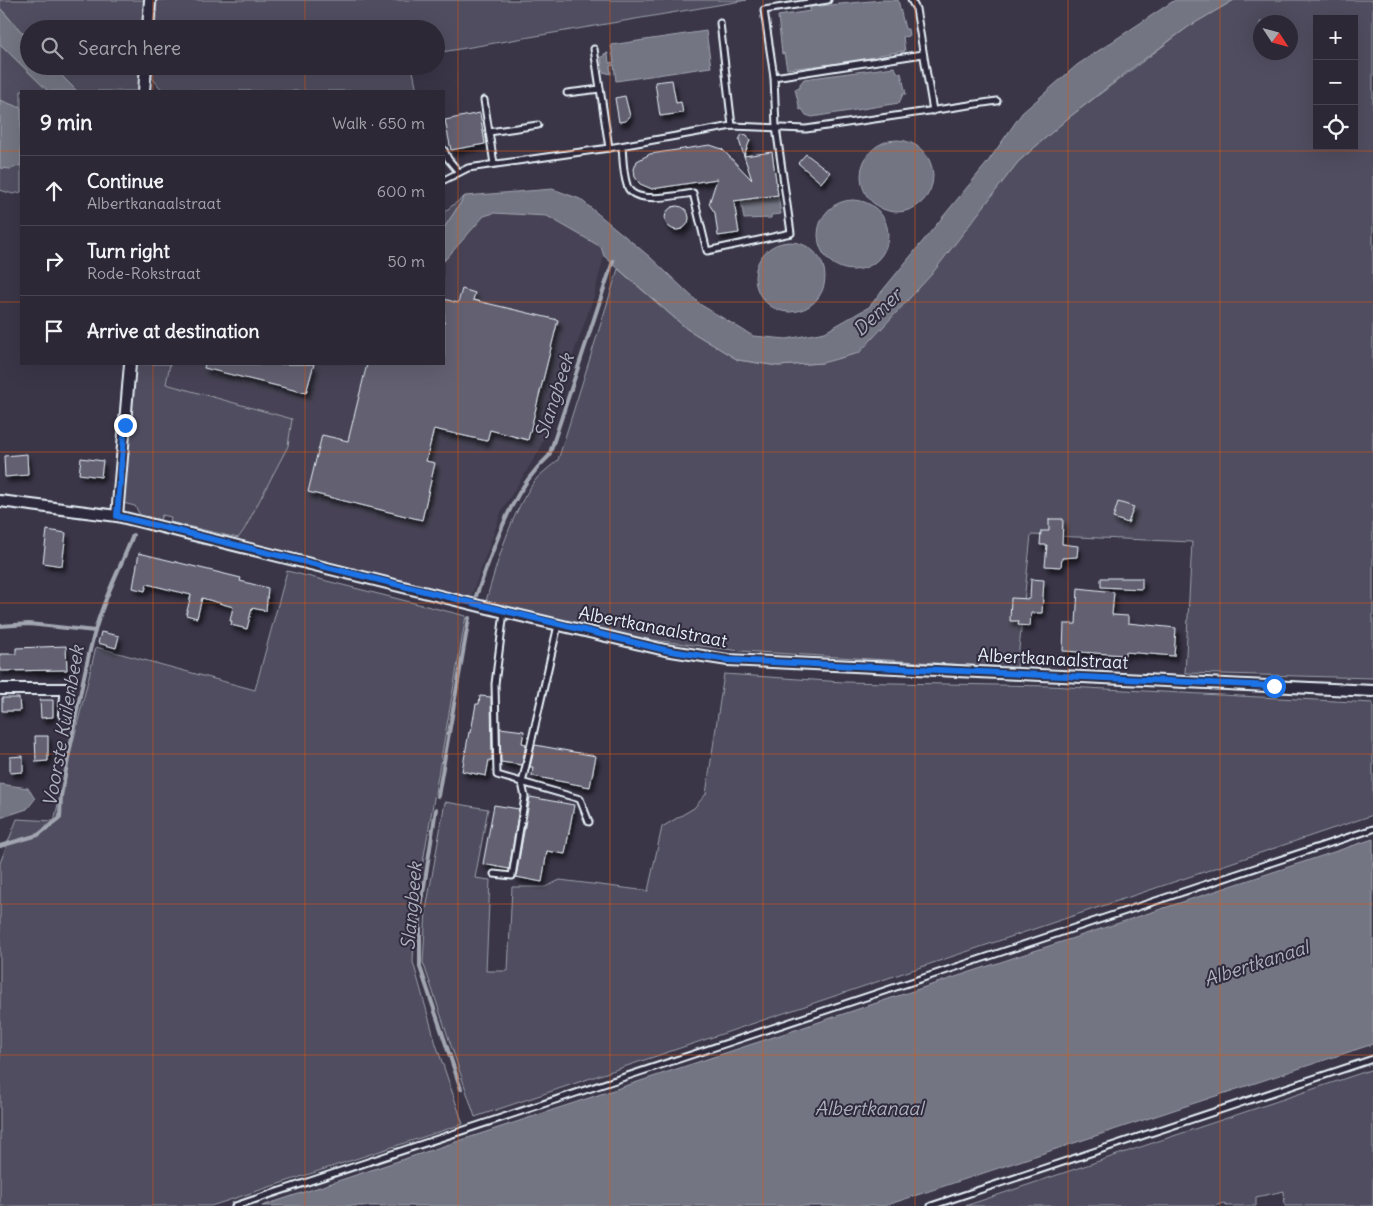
<!DOCTYPE html>
<meta charset="utf-8">
<style>
body{margin:0;font-family:Delius,sans-serif;background:#383442;color:#f1f3f6}
.controls{position:absolute;right:15px;top:15px;display:grid;overflow:hidden;border-radius:0px;box-shadow:0 5px 20px #0002}
.controls button{width:45px;height:45px;display:grid;place-items:center;padding:0;border:0;border-bottom:1px solid #484451;background:#2c2836;color:#f1f3f6;font:25px sans-serif}
.compass{position:absolute;left:1253px;top:15px;width:45px;height:45px;border-radius:50%;background:#2c2836;box-shadow:0 5px 20px #0002;rotate:126deg}
.stop{position:absolute;width:15px;height:15px;margin:-11px;border:4px solid #1a73e8;border-radius:50%;background:#fff}
.stop.end{background:#1a73e8;border-color:#fff;box-shadow:0 1px 5px #0008}
.list{margin:0;padding:0;list-style:none}
h2{display:flex;justify-content:space-between;align-items:center;height:65px;margin:0;padding:0 20px;font-size:21px}
h2 small{font-size:16px;font-weight:400;color:#a6a6ad}
.list li{display:grid;grid-template-columns:32px 1fr auto;gap:15px;align-items:center;box-sizing:border-box;height:70px;padding:0 20px;border-top:1px solid #484451}
.list b{display:block;font-size:19px;white-space:nowrap}
.list p{margin:0;font-size:16px;white-space:nowrap;color:#a6a6ad}
.list em{font-size:16px;font-style:normal;color:#a6a6ad}
.icon{flex:none;width:28px;height:28px;fill:none;stroke:currentColor;stroke-width:2;stroke-linecap:round;stroke-linejoin:round}
.map{position:relative;flex:none;width:1373px;height:1206px;overflow:hidden}
.search{position:absolute;background:#2c2836;box-shadow:0 5px 20px #0002;left:20px;top:20px;width:425px;height:55px;display:flex;align-items:center;gap:12px;box-sizing:border-box;padding:0 18px;border-radius:28px;color:#a6a6ad;font-size:19px}
.panel{position:absolute;background:#2c2836;box-shadow:0 5px 20px #0002;left:20px;top:90px;width:425px;height:275px;border-radius:0px}
.map>svg:first-child{display:block}
.built{fill:#464354}
.green{fill:#504e5f;stroke:#9ca0ac;fill-rule:evenodd}
.water{fill:#737482;stroke:#a2a6b1}
.lines{fill:none;stroke-linecap:round;stroke-linejoin:round}
.stream{stroke:#a2a6b1;stroke-width:4}
.building{fill:#636171;stroke:#e8f1f8;filter:url(#shadow)}
.lane-casing{stroke:#e8f1f8;stroke-width:9}
.street-casing{stroke:#e8f1f8;stroke-width:14}
.lane{stroke:#2f2a3d;stroke-width:5}
.street{stroke:#2f2a3d;stroke-width:10}
.route{stroke:#1a73e8;stroke-width:6}
.grid{fill:none;stroke:#e8590c;stroke-width:1;stroke-opacity:0.55}
.labels{text-anchor:middle;stroke-width:4;stroke-linejoin:round;paint-order:stroke}
.street-label{font-size:18px;fill:#e8f1f8;stroke:#2f2a3d}
.water-label{font-size:19px;font-style:italic;fill:#aeb2bd;stroke:#2f2a3d}
</style>
<div class="map">
<svg width="1373" height="1206" viewBox="0 0 1373 1206">
<defs>
<filter id="shadow"><feDropShadow dx="3" dy="5" stdDeviation="2.5" flood-color="#0009"/></filter>
</defs>
<rect width="100%" height="100%" fill="#3a3648"/>
<filter id="ink" filterUnits="userSpaceOnUse"><feTurbulence type="fractalNoise" baseFrequency=".02" numOctaves="2"/><feDisplacementMap in="SourceGraphic" scale="10" xChannelSelector="R" yChannelSelector="G"/><feConvolveMatrix kernelMatrix="1 2 1 2 8 2 1 2 1" color-interpolation-filters="sRGB"/></filter>
<g filter="url(#ink)">
<polygon class="built" points="494,213 547,216 601,247 604,256 594,296 539,451 502,510 471,597 238,538 244,530 166,384 170,364 444,364 444,261 484,216"/>
<g class="green">
<polygon points="0,0 144,0 143,29 29,29 29,40 0,8"/>
<polygon points="157,0 747,0 436,53 436,29 155,29"/>
<path d="M1234,0H1373V678L1185,673L1192,542L1031,535L1017,668L741,651L637,638L486,601C498,560 511,512 537,478C543,472 551,466 558,460L618,269L687,329L738,360L778,366L822,363L982,208L1018,162L1067,119L1188,27ZM1317,19H1354V146H1317ZM1260,22H1290V52H1260Z"/>
<polygon points="0,44 48,91 21,91 21,192 13,194 0,190"/>
<polygon points="52,66 141,66 139,91 77,91"/>
<polygon points="153,66 412,66 417,91 163,91 152,78"/>
<polygon points="465,196 444,228 444,212"/>
<polygon points="133,364 170,364 166,384 292,419 288,446 244,530 238,538 170,522 171,517 162,515 160,520 140,515 135,506 123,503"/>
<polygon points="287,571 466,616 415,907 413,962 436,1044 463,1124 211,1206 0,1206 0,863 17,819 54,821 96,647 255,690"/>
<polygon points="724,674 843,682 1049,686 1373,703 1373,815 475,1117 423,962 426,910 445,802 488,809 475,878 490,880 486,971 508,971 512,887 545,887 560,880 648,891 662,827 694,808 706,794"/>
<polygon points="1373,1069 1373,1206 1285,1206 1284,1191 1256,1197 1256,1206 1226,1206 1224,1203 1214,1206 965,1206"/>
</g>
<g class="water">
<polygon points="881,0 898,0 905,29 908,29 909,36 903,37 905,51 878,55 878,59 787,69 784,53 782,54 778,16 810,11 810,7"/>
<polygon points="1175,0 1234,0 1188,27 1132,68 1067,119 1018,162 931,275 859,353 822,363 778,366 738,360 687,329 604,256 601,247 547,216 494,213 484,216 444,261 444,228 465,196 553,189 580,199 650,257 701,305 753,336 787,339 825,332 869,307 987,163 1022,113 1077,65"/>
<polygon points="0,8 29,40 29,66 52,66 77,91 48,91 0,44"/>
<polygon points="706,31 711,67 616,81 614,65 610,66 611,74 603,72 601,57 604,56 604,54 608,53 609,63 614,62 611,45"/>
<polygon points="894,67 899,74 901,73 906,94 903,94 899,103 812,117 806,115 802,109 800,110 795,89 800,88 800,84 804,79"/>
<polygon points="0,100 21,108 21,165 11,169 0,168"/>
<circle cx="897" cy="176" r="36"/>
<polygon points="778,195 781,214 771,215 771,218 744,219 741,200"/>
<circle cx="853" cy="235" r="35"/>
<circle cx="790" cy="277" r="35"/>
<polygon points="0,784 28,788 35,799 27,809 0,818"/>
<polygon points="1373,839 1373,1044 884,1206 262,1206"/>
</g>
<g class="lines">
<g class="stream">
<path d="M476,596C495,547 509,492 549,456L613,261"/>
<polyline points="0,626 29,624 95,631"/>
<polyline points="438,796 469,618"/>
<polyline points="436,809 420,913 420,967 461,1089"/>
<path d="M0,846L38,835L60,818L61,796C72,741 80,684 95,631C104,597 121,567 133,535"/>
</g>
</g>
<g class="building">
<polygon points="672,80 676,103 681,102 683,113 660,116 655,82"/>
<polygon points="625,96 630,116 626,121 619,122 615,98"/>
<polygon points="480,113 485,144 451,150 445,120"/>
<polygon points="742,134 747,135 750,140 744,156 739,140"/>
<polygon points="710,145 722,149 752,180 744,156 772,152 778,195 734,201 739,233 718,236 715,213 709,204 717,179 652,189 640,184 635,177 634,169 637,161 650,154"/>
<polygon points="806,154 830,172 821,183 798,163"/>
<circle cx="677" cy="218" r="12"/>
<polygon points="462,289 475,293 473,300 558,320 528,440 490,430 487,441 434,429 426,461 435,463 422,520 308,492 322,435 348,441 367,364 444,364 444,299 458,303"/>
<polygon points="205,364 314,364 306,393 204,368"/>
<polygon points="27,454 28,475 5,477 4,456"/>
<polygon points="81,458 103,461 101,477 79,474"/>
<polygon points="1118,502 1134,507 1128,523 1113,518"/>
<polygon points="1049,519 1063,519 1062,544 1078,546 1077,557 1062,558 1061,567 1045,566 1047,545 1040,545 1041,531 1049,531"/>
<polygon points="47,530 66,533 62,566 43,563"/>
<polygon points="139,553 241,578 240,581 268,588 266,611 252,608 247,629 231,625 232,621 230,621 233,607 202,598 197,618 186,615 191,595 147,584 145,591 133,588"/>
<polygon points="1101,578 1142,578 1142,589 1101,587"/>
<polygon points="1031,579 1044,580 1042,613 1031,613 1030,626 1018,625 1019,621 1010,621 1011,598 1030,599"/>
<polygon points="1078,588 1114,592 1112,615 1128,616 1128,623 1176,628 1174,656 1125,652 1125,655 1063,651 1064,624 1076,624"/>
<polygon points="101,632 119,636 116,648 98,643"/>
<polygon points="66,646 67,670 0,671 0,654 16,654 16,648"/>
<polygon points="480,696 491,697 492,760 489,760 486,776 462,771 469,732 471,732 476,704 479,704"/>
<polygon points="2,698 19,698 20,711 2,711"/>
<polygon points="40,700 53,700 53,717 41,718"/>
<polygon points="500,728 524,731 522,743 526,744 522,765 501,762"/>
<polygon points="35,736 48,736 48,761 36,762"/>
<polygon points="535,745 596,756 590,787 532,776 533,767 530,767"/>
<polygon points="23,756 23,772 10,773 10,757"/>
<polygon points="530,797 574,805 565,854 547,851 542,882 516,877"/>
<polygon points="494,805 519,809 509,869 483,864"/>
</g>
<g class="lines">
<defs>
<g id="lane">
<polyline points="911,0 916,9 933,111"/>
<polyline points="720,23 732,126"/>
<polyline points="594,49 609,148"/>
<polyline points="774,77 923,54"/>
<polyline points="567,93 600,89"/>
<polyline points="484,100 494,164"/>
<polyline points="489,132 538,125"/>
<path d="M622,146C623,159 623,173 627,185C632,206 678,195 693,193L707,251L791,233L776,127L774,77L764,10L828,0"/>
<polyline points="444,150 448,159 459,172"/>
<polyline points="444,180 468,168 609,148 732,126 806,129 997,101"/>
<polyline points="504,612 495,684 497,775 580,799 589,822"/>
<polyline points="494,874 512,876 525,797 522,783 558,625"/>
<polyline points="235,1206 1373,829"/>
<polyline points="931,1206 1373,1059"/>
</g>
<g id="street">
<polyline points="148,29 150,0"/>
<polyline points="144,91 146,66"/>
<polyline points="0,501 117,516 504,612 665,650 728,660 1373,691"/>
<polyline points="117,516 130,364"/>
<polyline points="0,689 67,689 64,714"/>
</g>
</defs>
<use href="#lane" class="lane-casing"/>
<use href="#street" class="street-casing"/>
<use href="#lane" class="lane"/>
<use href="#street" class="street"/>
</g>
</g>
<g class="lines" filter="url(#ink)">
<polyline class="route" points="125,425 117,516 665,650 728,660 1274,686"/>
</g>
<path class="grid" d="M153,0V29M305,0V29M458,0V1206M610,0V1206M763,0V1206M915,0V1206M1068,0V1206M1220,0V1206M153,66V91M305,66V91M0,151H21M444,151H1373M0,302H21M444,302H1373M153,364V1206M305,364V1206M0,452H1373M0,603H1373M0,754H1373M0,904H1373M0,1055H1373"/>
<g class="labels">
<g class="street-label">
<text transform="translate(653 627) rotate(11)" y="6">Albertkanaalstraat</text>
<text transform="translate(1053 659) rotate(3)" y="6">Albertkanaalstraat</text>
</g>
<g class="water-label">
<text transform="translate(877 312) rotate(-44)" y="7">Demer</text>
<text transform="translate(554 396) rotate(-72)" y="7">Slangbeek</text>
<text transform="translate(63 726) rotate(-80)" y="7">Voorste Kuilenbeek</text>
<text transform="translate(411 906) rotate(-85)" y="7">Slangbeek</text>
<text transform="translate(1256 963) rotate(-18)" y="7">Albertkanaal</text>
<text x="869" y="1115">Albertkanaal</text>
</g>
</g>
</svg>
<div class="controls">
<button>+</button>
<button>−</button>
<button><svg class="icon" aria-label="locate" viewBox="0 0 24 24"><circle cx="12" cy="12" r="6"/><path d="M12 2v4M12 18v4M2 12h4M18 12h4"/></svg></button>
</div>
<svg class="compass" viewBox="-18 -18 36 36"><path d="M0-13l5 13h-10z" fill="#e53935"/><path d="M0 13l5-13h-10z" fill="#a6a6ad"/></svg>
<div class="stop" style="left:1274px;top:686px"></div>
<div class="stop end" style="left:125px;top:425px"></div>
<div class="search"><svg class="icon" aria-label="search" viewBox="0 0 24 24"><circle cx="10" cy="10" r="6"/><path d="M15 15l6 6"/></svg>Search here</div>
<section class="panel">
<h2>9 min<small>Walk · 650 m</small></h2>
<ul class="list">
<li><svg class="icon" aria-label="ahead" viewBox="0 0 24 24"><path d="M12 20V5M6 11l6-6 6 6"/></svg><div><b>Continue</b><p>Albertkanaalstraat</p></div><em>600 m</em></li>
<li><svg class="icon" aria-label="right" viewBox="0 0 24 24"><path d="M7 20v-9h11M14 6l5 5-5 5"/></svg><div><b>Turn right</b><p>Rode-Rokstraat</p></div><em>50 m</em></li>
<li><svg class="icon" aria-label="arrive" viewBox="0 0 24 24"><path d="M6 21V4h12l-3 4 3 4H6"/></svg><div><b>Arrive at destination</b></div></li>
</ul>
</section>
</div>
